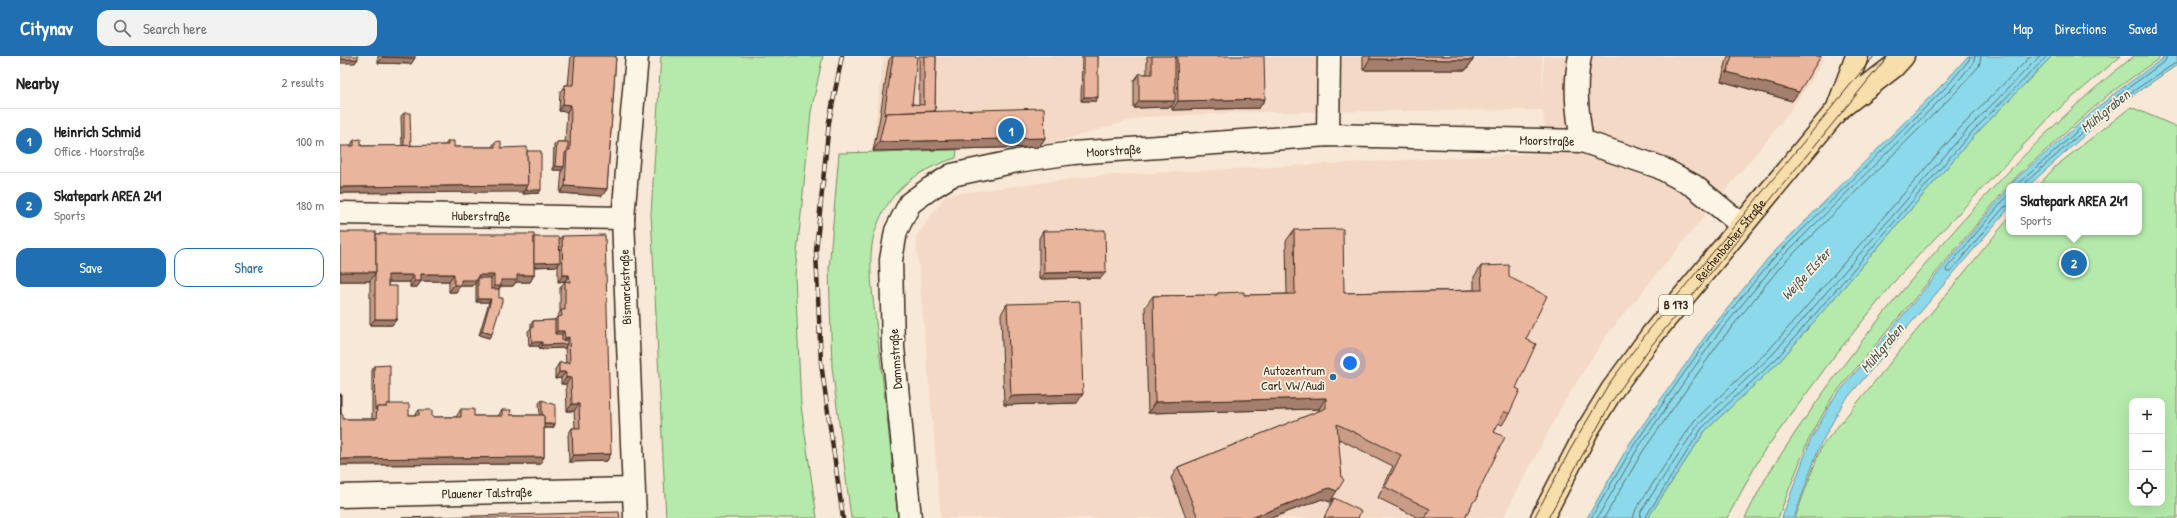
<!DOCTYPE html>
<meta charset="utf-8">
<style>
body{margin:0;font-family:"Patrick Hand",sans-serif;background:#f2f2f2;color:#222}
.controls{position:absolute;right:12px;bottom:12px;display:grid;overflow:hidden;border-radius:8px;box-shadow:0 4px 16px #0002}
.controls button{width:36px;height:36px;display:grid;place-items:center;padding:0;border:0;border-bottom:1px solid #e0e0e0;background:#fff;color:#222;font:20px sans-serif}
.you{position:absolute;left:1010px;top:307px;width:14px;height:14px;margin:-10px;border:3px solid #fff;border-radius:50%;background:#1a73e8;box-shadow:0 0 0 6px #1a73e833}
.badge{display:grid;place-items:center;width:26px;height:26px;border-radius:50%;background:#1f6fb2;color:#fff;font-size:13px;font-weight:700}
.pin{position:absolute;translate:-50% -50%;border:2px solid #fff;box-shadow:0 1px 4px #0006}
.popup{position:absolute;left:1666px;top:127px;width:136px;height:52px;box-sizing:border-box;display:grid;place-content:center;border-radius:8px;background:#fff;filter:drop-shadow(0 1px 3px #0005);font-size:13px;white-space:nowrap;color:#767676}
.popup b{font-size:15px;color:#222}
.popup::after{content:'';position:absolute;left:50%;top:100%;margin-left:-8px;border:8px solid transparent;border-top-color:#fff}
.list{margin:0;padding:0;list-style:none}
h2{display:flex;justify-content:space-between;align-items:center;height:52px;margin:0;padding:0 16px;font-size:17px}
h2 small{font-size:13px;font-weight:400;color:#767676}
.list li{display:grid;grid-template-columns:26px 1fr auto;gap:12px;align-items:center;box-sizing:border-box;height:64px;padding:0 16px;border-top:1px solid #e0e0e0}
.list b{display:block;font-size:15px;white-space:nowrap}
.list p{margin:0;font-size:13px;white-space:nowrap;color:#767676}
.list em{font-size:13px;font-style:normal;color:#767676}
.actions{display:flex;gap:8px;padding:12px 16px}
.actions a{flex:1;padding:9px 0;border:1px solid #1f6fb2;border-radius:12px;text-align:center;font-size:14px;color:#1f6fb2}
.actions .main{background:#1f6fb2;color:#fff}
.icon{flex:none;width:22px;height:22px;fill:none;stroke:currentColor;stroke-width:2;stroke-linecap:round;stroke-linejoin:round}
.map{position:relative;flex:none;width:1837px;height:462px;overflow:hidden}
header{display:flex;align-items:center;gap:24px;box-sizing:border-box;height:56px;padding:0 20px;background:#1f6fb2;color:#fff}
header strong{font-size:19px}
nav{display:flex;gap:22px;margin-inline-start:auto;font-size:14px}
.search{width:280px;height:36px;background:#f2f2f2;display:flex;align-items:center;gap:10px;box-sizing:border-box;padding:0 14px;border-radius:12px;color:#767676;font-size:15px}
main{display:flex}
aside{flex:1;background:#fff}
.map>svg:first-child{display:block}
.built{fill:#f4d9c6}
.green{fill:#b5eaab;stroke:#788a64;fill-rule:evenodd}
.water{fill:#8bd9ea;stroke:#6b9398}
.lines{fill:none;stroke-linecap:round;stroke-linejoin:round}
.shore{stroke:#5b7070;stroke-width:1}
.minor-casing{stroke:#3b2a1e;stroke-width:25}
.major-casing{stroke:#3b2a1e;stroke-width:25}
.minor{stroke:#fcf5e5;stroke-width:22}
.major{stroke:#f8deab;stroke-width:22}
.tram{stroke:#3b2a1e;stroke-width:1}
.rail-casing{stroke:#3b2a1e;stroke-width:4.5}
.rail{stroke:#fcf5e5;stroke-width:3;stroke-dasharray:9;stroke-linecap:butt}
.wall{fill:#c99c87;stroke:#3b2a1e}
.shaded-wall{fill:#a47f6e;stroke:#3b2a1e}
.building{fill:#eab59d;stroke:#3b2a1e}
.poi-dot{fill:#1f6fb2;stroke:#fcf5e5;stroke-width:1.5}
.labels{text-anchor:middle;stroke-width:3.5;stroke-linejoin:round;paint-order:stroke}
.shield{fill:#fcf5e5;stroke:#75675a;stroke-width:1}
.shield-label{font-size:12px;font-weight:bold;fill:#3b2a1e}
.street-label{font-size:13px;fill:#3b2a1e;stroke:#fcf5e5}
.poi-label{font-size:13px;fill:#3b2a1e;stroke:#fcf5e5;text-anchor:end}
.water-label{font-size:14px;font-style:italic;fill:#4f5651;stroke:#fcf5e5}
</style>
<header>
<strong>Citynav</strong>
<div class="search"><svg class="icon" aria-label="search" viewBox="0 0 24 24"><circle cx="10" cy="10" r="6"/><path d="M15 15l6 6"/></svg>Search here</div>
<nav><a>Map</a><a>Directions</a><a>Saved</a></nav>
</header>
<main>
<aside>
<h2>Nearby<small>2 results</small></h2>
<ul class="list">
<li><span class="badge">1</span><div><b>Heinrich Schmid</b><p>Office · Moorstraße</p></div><em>100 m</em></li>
<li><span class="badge">2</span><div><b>Skatepark AREA 241</b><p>Sports</p></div><em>180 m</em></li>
</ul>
<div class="actions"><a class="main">Save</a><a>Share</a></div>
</aside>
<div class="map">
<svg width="1837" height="462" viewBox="0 0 1837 462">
<rect width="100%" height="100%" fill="#f8e8d7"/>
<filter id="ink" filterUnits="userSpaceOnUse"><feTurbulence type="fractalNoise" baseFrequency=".025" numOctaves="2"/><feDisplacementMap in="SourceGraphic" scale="8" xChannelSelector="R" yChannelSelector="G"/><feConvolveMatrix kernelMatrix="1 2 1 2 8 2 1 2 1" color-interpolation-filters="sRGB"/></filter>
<g filter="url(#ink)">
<polygon class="built" points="544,0 1202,0 1203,40 1204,0 1485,0 1471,25 1440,68 1266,280 1225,344 1163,462 601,462 576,181 606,139 754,120 1207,97 1203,54 914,56 803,61 698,91 532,96"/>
<g class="green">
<polygon points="321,0 483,0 471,56 455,219 461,350 477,462 326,462 311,158"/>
<polygon points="1712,0 1781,0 1713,58 1559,220 1492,303 1422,398 1387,462 1308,462 1365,375 1440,305 1634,80"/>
<path d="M1794,0H1822L1769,38L1677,120L1493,340L1468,385L1438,462H1405C1415,443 1424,423 1436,406C1490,322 1552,244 1619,169C1673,109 1730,50 1794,0Z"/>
<path d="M1791,51L1837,71V462H1455L1481,391L1669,162V176H1799V130H1698L1716,110ZM1792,345H1822V447H1792Z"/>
<path d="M617,94L616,102C576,114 546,136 534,179C526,210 535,252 538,284C545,343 552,403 558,462H511L492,311L489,214L499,97Z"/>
</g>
<g class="water">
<polygon points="1628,0 1712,0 1634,80 1440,305 1365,375 1308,462 1247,462 1290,387 1367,278 1429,201 1606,25"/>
<polygon points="1826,0 1837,0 1837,9 1777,50 1688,130 1670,130 1678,121 1771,40"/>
<polygon points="1669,132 1669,152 1503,347 1479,391 1454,462 1442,462 1470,385 1494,342"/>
</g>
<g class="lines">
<g class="shore">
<polyline points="1676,130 1773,43 1825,5 1827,0"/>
<polyline points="1686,130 1687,125 1775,47 1837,6"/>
<polyline points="1669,138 1606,213 1607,216 1610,216 1664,151 1669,150"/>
<polyline points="1251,462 1294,389 1370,280 1432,204 1609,28 1629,4 1630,0"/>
<polyline points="1257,462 1298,392 1374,283 1436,207 1613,31 1633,7 1635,0"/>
<polyline points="1264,462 1303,395 1379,287 1440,211 1617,35 1639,10 1641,0"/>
<polyline points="1293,462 1296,453 1354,365 1429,294 1622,70 1691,0"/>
<polyline points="1300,462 1301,455 1358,369 1433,298 1627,74 1700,0"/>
<polyline points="1305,462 1362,372 1437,302 1631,77 1707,0"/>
</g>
<defs>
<g id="minor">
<path d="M1240,0C1234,29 1237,56 1242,85"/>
<polyline points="988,79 989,0"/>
<path id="s1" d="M0,157L283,162"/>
<path id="s2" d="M0,440L293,433"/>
<polyline points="295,462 283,162 297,0"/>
<path id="s3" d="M570,462L553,291L551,204L556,175L570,147L591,132L612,119L677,105L733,97L988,79L1242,85L1319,111L1354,130L1402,169"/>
</g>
<g id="major">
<polyline points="1497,54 1517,0"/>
<path id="s4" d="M1202,462L1248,373L1272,334L1312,279L1497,54L1553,11L1563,0"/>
</g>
</defs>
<use href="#minor" class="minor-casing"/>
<use href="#major" class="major-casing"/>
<use href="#minor" class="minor"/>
<use href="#major" class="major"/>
<g class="tram">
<polyline points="1194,462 1230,394 1268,329 1309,274 1534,0"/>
<polyline points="1208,462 1272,345 1311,290 1548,0"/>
</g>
<defs>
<polyline id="rail" points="502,0 489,66 476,195 481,307 503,462"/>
</defs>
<use href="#rail" class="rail-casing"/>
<use href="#rail" class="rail"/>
</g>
<g class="wall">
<polygon points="38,0 75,0 71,8 38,7"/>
<polygon points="231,0 276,0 267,133 262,140 220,137 222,114 213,114 214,89 217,86 225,86 227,56 219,55 220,36 225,29 228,29"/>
<polygon points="552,0 572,0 572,48 579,49 579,0 596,0 595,55 705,82 699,91 533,95 539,66 549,4"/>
<polygon points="742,0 758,0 756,45 741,45"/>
<polygon points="807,0 835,0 835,3 837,0 925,43 919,52 832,54 832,50 831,51 794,52 794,25 799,18 807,18"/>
<polygon points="1023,0 1133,0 1133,4 1126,14 1023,14"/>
<polygon points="1388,0 1481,0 1452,45 1381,25"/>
<polygon points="64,57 71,90 105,89 108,85 114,91 152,91 155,86 161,92 187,95 199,137 183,138 183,135 0,137 10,90 14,84 21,90 62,90 61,60"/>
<polygon points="954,174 1004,237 1134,234 1134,221 1141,210 1169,221 1186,283 1169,358 1162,369 1158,367 1154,376 1130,453 1125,462 1079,462 1038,442 1053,410 999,383 990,446 982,443 931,462 846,462 831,422 838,411 979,355 979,353 808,357 805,251 813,240 876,239 878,237 904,239 947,238 946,185"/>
<polygon points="703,175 761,222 699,223 699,182"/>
<polygon points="0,176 36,178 194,181 219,184 222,180 267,405 229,406 228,379 232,372 235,372 234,355 227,355 226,328 221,328 221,322 215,323 215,314 219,307 226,307 225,292 200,293 199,290 189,290 188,275 191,272 191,268 193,265 215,264 220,256 220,232 225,225 218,226 218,210 194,211 194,219 190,226 176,226 173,230 161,230 159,233 149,282 139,279 149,246 136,246 136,226 133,230 120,230 116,236 109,236 109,225 81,225 77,231 70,231 70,226 48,226 48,230 57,263 52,269 30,269 30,225 0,225"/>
<polygon points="667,248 737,347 664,349 661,258"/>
<polygon points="34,310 50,348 69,359 75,359 79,354 92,361 116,361 121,353 134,360 158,360 162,354 170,359 200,359 199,347 202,344 215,368 213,372 204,372 204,401 200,408 0,409 0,338 1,358 3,363 32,363 32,313"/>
<polygon points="994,442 1018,462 984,462 992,445"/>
</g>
<g class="shaded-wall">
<polygon points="43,1 75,2 71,8 38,7"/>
<polygon points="0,3 18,3 15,7 0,7"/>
<polygon points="1030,3 1133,4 1126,14 1023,14"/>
<polygon points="1387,16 1459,36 1452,45 1381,25"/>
<polygon points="744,41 758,41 756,45 741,45"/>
<polygon points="925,43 919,52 832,54 838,45"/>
<polygon points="799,45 835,45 831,51 794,52"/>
<polygon points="223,48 231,49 227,56 219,55"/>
<polygon points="705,82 699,91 533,95 539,86"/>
<polygon points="215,110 224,111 222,114 213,114"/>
<polygon points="188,129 183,136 0,137 0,131"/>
<polygon points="225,130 267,133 262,140 220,137"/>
<polygon points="186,134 201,134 199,137 183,138"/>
<polygon points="220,206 218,210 189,211 192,207"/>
<polygon points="0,216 36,216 30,225 0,225"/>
<polygon points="766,216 761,222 699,223 704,217"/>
<polygon points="81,218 114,218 109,225 81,225 77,231 70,231 74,225"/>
<polygon points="48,219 74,219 70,226 44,226"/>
<polygon points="138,219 154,219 149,226 138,222 133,230 120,230 116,236 109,236 114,229 121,224"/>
<polygon points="177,219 194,219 190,226 176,226 173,230 161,230 156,236 149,236 154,230 161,224"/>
<polygon points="223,219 229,219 225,225 218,226"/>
<polygon points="138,243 151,243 149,246 136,246"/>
<polygon points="35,263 57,263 52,269 30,269"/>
<polygon points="142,275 152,278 149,282 139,279"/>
<polygon points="217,275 224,275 220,282 213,282"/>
<polygon points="229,281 225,288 227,288 225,292 200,293 202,289 220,288 225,282"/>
<polygon points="192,286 202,286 199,290 189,290"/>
<polygon points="219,316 226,316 221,322 215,323"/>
<polygon points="231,321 226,328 221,328 226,322"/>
<polygon points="743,338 737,347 664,349 671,340"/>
<polygon points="986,342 979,353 808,357 815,346"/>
<polygon points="232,348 239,348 234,355 227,355"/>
<polygon points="202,368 215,368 213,372 200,372"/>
<polygon points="271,398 267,405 229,406 233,399"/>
<polygon points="204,401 200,408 0,409 0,403"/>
<polygon points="989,432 997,435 990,446 982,443 931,462 911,462"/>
</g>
<g class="building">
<polygon points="1,0 18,0 18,3 0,3"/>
<polygon points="43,0 75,0 75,2 43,1"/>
<polygon points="235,0 276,0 267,133 225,130 227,94 230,94 231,49 223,48 225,29 233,29"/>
<polygon points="553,0 572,0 577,1 572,48 584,49 584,0 596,0 595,55 546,57 544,59"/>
<rect x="744" y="0" width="14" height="41"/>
<polygon points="812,0 835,0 835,45 799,45 799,18 812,18"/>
<polygon points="837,0 924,0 925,43 838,45"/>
<polygon points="1030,0 1133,0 1133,4 1030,3"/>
<polygon points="1392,0 1481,0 1459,36 1387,16"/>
<polygon points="704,52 705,82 539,86 546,57"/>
<polygon points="64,57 70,57 71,90 64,90"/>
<polygon points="21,83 21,90 108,89 108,85 114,85 114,91 155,91 155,86 161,85 161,92 187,91 188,129 0,131 0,90 14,90 14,84"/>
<polygon points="217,86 228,86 228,94 225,97 224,111 215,110"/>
<polygon points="187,95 201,95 201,134 186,134 186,132 188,129"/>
<polygon points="1003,173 1004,237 1142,234 1141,210 1169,209 1169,221 1207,240 1186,283 1196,288 1176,332 1180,334 1169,358 1164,355 1154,376 1165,381 1138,436 1137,443 1133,446 1125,462 1085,462 1090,453 1045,431 1061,399 997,368 1002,422 1004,424 997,435 989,432 911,462 858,462 838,411 986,352 986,342 815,346 813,240 877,239 878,237 904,236 904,239 955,238 954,174"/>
<polygon points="765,174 766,216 704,217 703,175"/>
<rect x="0" y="176" width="36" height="40"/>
<polygon points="36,178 194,178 194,219 177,219 177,224 161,224 161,230 154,230 154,219 138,219 138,224 121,224 121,229 114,229 114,218 81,218 81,225 74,225 74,219 48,219 48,230 57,230 57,263 35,263 35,218 36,216"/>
<polygon points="265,179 271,398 233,399 232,372 240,372 239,348 232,348 231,321 226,322 226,316 219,316 219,307 230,307 229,281 225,282 224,275 217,275 217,261 222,260 221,254 225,254 225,225 230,226 229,219 223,219 222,180"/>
<polygon points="194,181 219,181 220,206 194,207"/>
<polygon points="138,222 151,222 151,233 159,233 159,242 163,242 152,278 142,275 151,243 138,243"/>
<polygon points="740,246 743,338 671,340 667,248"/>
<polygon points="215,264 215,278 222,278 222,285 227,284 227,288 202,289 202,286 192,286 191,272 193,272 193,265"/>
<polygon points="50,309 50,348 47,348 45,351 37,351 35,354 34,310"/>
<rect x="0" y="338" width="1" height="20"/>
<polygon points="202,344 215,349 215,368 204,368 204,359 202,359"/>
<polygon points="47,348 69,348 69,359 79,359 79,354 92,354 92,361 121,361 121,353 134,353 134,360 162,360 162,354 171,354 170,359 204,359 204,401 0,403 0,358 3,358 3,363 36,363 37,351 47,351"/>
<polygon points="994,442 1021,455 1018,462 984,462"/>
<polygon points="279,456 280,462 62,462"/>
</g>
</g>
<circle class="poi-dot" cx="993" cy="321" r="4"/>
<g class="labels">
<rect class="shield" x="1319" y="239" width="34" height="20" rx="3"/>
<g class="shield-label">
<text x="1336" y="253">B 173</text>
</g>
<g class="street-label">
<text dy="5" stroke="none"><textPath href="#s3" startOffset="968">Moorstraße</textPath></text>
<text dy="5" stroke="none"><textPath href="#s3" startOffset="534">Moorstraße</textPath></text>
<text dy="5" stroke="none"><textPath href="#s1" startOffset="141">Huberstraße</textPath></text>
<text dy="5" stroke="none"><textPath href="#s4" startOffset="337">Reichenbacher Straße</textPath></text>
<text transform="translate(285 231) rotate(-92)" y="5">Bismarckstraße</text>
<text transform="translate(555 303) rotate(-94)" y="5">Dammstraße</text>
<text dy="5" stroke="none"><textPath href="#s2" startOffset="147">Plauener Talstraße</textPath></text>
</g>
<g class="poi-label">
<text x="985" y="319">Autozentrum<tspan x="985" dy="15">Carl VW/Audi</tspan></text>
</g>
<g class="water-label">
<text transform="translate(1765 55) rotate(-39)" y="5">Mühlgraben</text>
<text transform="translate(1466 218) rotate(-47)" y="5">Weiße Elster</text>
<text transform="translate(1542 292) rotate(-50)" y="5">Mühlgraben</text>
</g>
</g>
</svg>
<div class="controls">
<button>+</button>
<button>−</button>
<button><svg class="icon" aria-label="locate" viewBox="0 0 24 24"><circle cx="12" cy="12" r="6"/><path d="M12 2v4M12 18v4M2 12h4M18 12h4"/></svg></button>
</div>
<div class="you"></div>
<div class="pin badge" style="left:671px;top:75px">1</div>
<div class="pin badge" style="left:1734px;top:207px">2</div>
<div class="popup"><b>Skatepark AREA 241</b>Sports</div>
</div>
</main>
